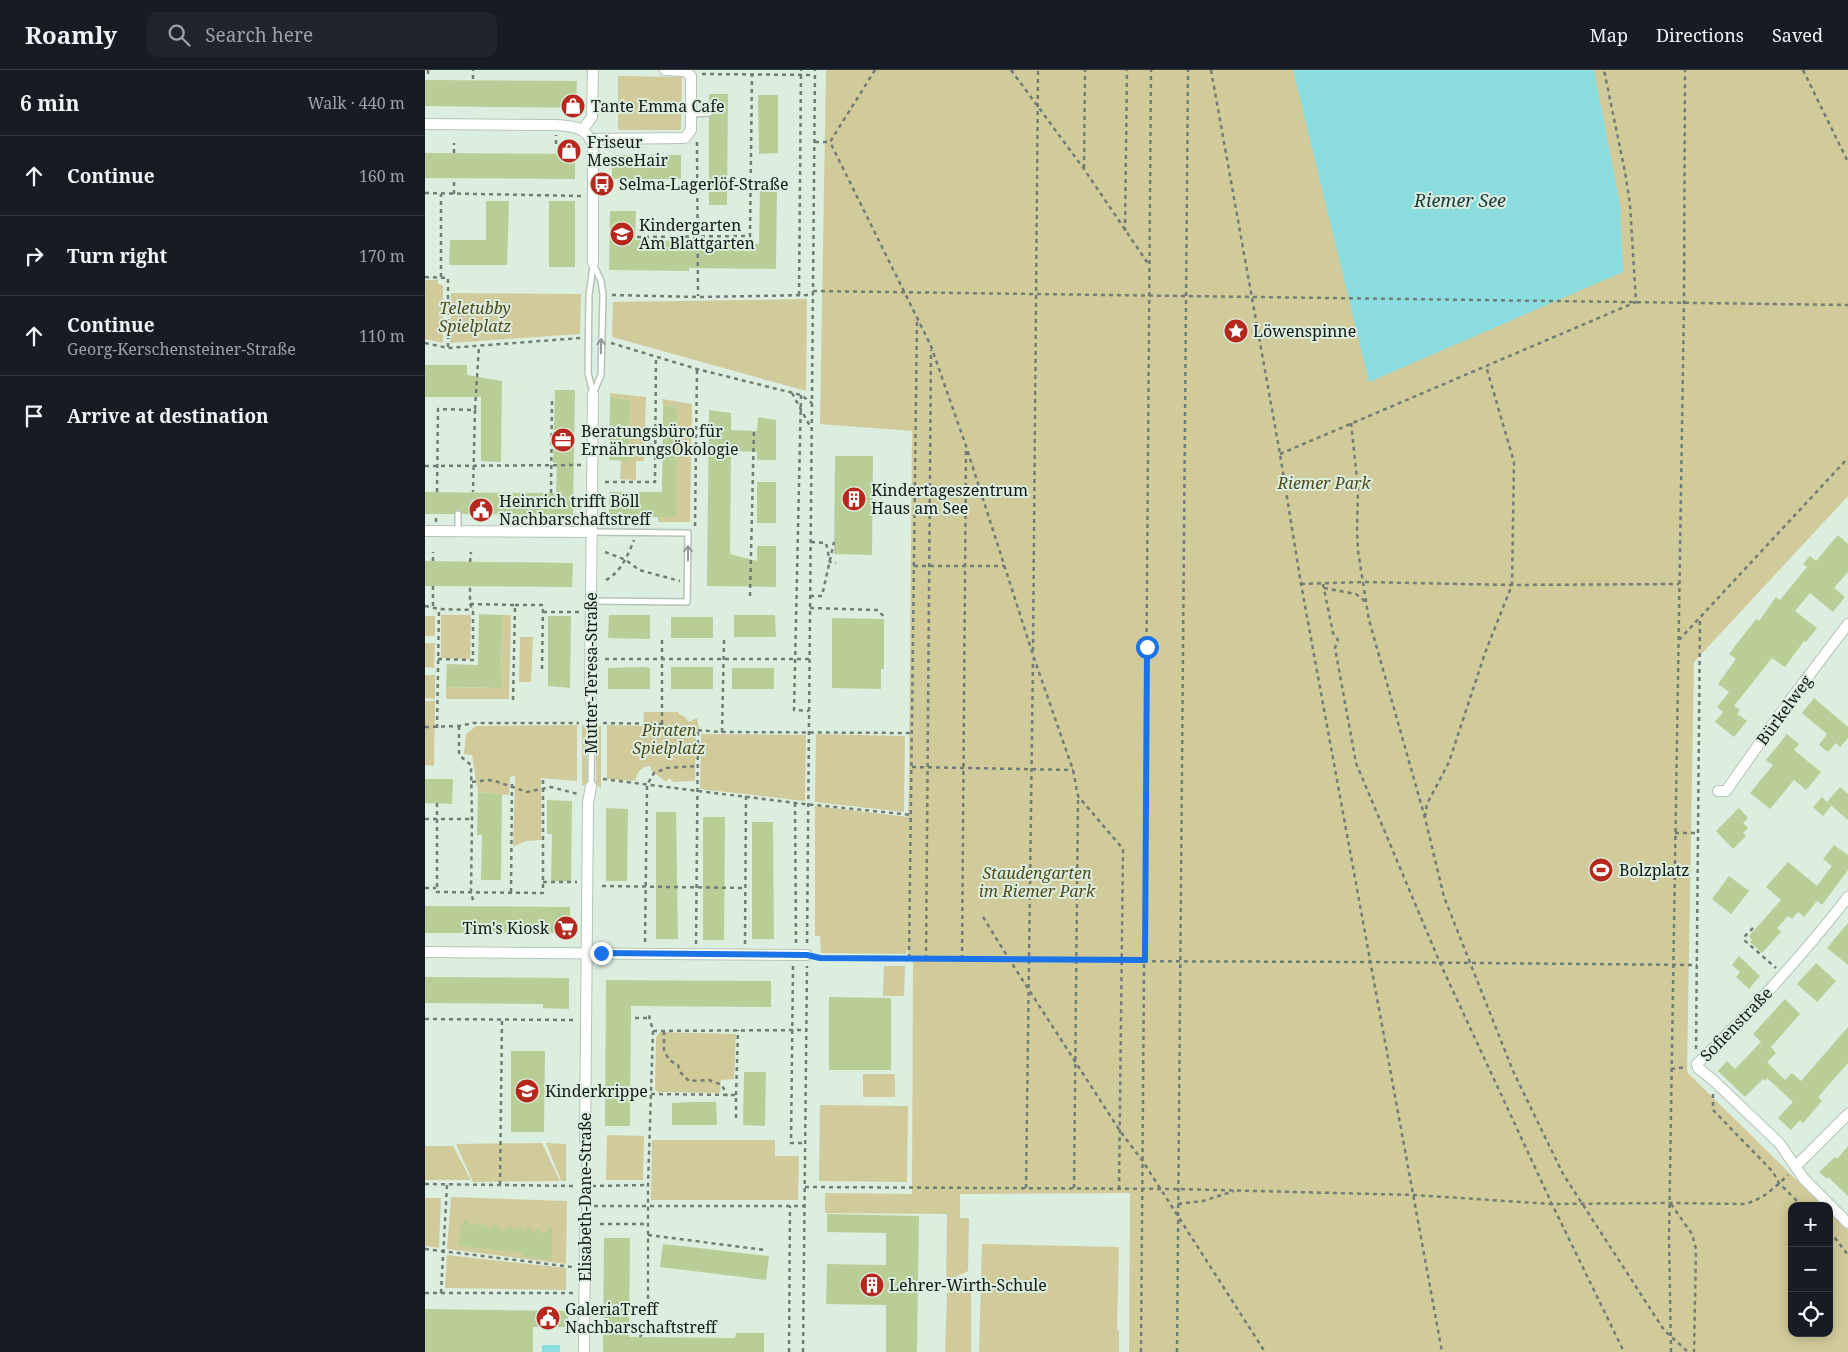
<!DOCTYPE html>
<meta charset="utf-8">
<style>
body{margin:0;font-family:"Noto Serif",serif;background:#20242c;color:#f1f3f6}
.controls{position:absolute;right:15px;bottom:15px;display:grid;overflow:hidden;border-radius:10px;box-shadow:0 2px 12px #0003}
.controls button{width:45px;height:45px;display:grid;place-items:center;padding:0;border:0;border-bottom:1px solid #363941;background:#171b24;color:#f1f3f6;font:25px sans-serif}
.stop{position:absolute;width:15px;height:15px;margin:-11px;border:4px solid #1a73e8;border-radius:50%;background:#fff}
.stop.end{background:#1a73e8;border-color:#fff;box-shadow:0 1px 5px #0008}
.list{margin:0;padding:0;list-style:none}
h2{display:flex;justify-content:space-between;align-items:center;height:65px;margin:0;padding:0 20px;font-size:21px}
h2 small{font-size:16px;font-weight:400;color:#9ea1a6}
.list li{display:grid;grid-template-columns:32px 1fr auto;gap:15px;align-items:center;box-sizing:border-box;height:80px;padding:0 20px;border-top:1px solid #363941}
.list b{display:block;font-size:19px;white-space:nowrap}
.list p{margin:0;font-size:16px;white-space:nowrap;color:#9ea1a6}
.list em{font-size:16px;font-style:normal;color:#9ea1a6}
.icon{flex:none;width:28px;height:28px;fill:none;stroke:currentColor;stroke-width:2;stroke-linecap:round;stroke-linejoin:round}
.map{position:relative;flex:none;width:1423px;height:1282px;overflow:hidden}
header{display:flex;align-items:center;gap:30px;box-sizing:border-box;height:70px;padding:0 25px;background:#171b24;border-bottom:1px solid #363941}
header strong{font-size:24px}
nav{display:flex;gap:28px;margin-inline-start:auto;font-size:18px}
.search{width:350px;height:45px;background:#20242c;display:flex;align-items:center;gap:12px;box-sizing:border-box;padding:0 18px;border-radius:10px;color:#9ea1a6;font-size:19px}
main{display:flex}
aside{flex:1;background:#171b24}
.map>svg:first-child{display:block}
.green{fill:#d1cb9b}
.water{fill:#8bdcdf}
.building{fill:#b8ce96}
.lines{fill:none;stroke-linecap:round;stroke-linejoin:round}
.service-casing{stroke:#b4c5b7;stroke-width:8}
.minor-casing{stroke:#b4c5b7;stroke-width:12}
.path{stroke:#717c73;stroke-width:2.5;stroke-dasharray:4 4;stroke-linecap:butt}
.service{stroke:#fff;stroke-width:5}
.minor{stroke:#fff;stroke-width:10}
.oneway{stroke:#949795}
.route{stroke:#1a73e8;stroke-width:6}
.labels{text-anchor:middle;stroke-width:4;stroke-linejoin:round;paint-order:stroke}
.poi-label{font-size:16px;fill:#121813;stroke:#dceedf;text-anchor:start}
.park-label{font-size:16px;font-style:italic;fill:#504a1c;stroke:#dceedf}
.street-label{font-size:16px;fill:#121813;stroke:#dceedf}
.water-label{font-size:18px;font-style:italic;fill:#163d3f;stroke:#dceedf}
</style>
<header>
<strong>Roamly</strong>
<div class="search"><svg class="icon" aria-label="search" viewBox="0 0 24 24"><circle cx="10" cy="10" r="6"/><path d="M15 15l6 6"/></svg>Search here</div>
<nav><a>Map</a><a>Directions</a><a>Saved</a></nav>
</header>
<main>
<aside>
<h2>6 min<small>Walk · 440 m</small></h2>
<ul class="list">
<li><svg class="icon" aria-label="ahead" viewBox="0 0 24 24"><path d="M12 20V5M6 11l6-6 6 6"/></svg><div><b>Continue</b></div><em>160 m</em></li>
<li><svg class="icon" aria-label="right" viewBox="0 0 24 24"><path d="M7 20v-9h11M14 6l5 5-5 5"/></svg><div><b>Turn right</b></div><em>170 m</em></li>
<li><svg class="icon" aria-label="ahead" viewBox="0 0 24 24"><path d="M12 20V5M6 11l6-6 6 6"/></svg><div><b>Continue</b><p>Georg-Kerschensteiner-Straße</p></div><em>110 m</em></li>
<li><svg class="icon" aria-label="arrive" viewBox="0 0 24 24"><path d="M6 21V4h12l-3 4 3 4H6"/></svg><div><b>Arrive at destination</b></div></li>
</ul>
</aside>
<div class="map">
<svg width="1423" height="1282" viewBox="0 0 1423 1282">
<rect width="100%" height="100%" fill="#dceedf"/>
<g class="green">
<polygon points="401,0 1423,0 1423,426 1269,592 1262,1002 1398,1136 1367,1136 1367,1263 1404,1263 1404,1142 1423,1160 1423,1282 704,1282 705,1123 535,1124 535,1148 544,1148 543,1201 521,1212 522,1144 400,1143 400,1123 487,1124 488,893 482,879 481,884 396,883 395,866 390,866 390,736 483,747 484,701 487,361 395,354"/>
<polygon points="193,6 257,7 256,60 193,60"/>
<polygon points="0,210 13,210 13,214 18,215 18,273 0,269"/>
<polygon points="26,223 156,224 155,264 25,273"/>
<polygon points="382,229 381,321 187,267 188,232"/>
<polygon points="185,323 221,327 219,391 211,391 211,410 195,409 196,390 204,390 205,330 185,327"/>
<polygon points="237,329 267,334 265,452 233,452 233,447 251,447 251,422 237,422 237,409 251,409 252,337 238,335"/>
<polygon points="16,545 46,545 45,589 16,588"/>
<polygon points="77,545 86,545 84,629 21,629 21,617 76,618"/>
<rect x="0" y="546" width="10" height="20"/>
<polygon points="95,567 108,567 106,612 94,612"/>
<polygon points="0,573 10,573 9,598 0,597"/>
<polygon points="0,605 10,605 10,629 0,628"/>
<polygon points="0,631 10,631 9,696 0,695"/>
<path d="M219,642H253L255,645L259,646L264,652L272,648L274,658L271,664L270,711L249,712L244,708L241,712L227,701L225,696C215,698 213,701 210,711L182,709V655L218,656Z"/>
<polygon points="152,655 152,711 116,708 116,770 101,771 88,777 90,706 85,707 84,725 53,722 47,685 39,684 41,664 51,656"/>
<polygon points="157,655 162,656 162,715 157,715"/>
<polygon points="171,656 176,656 176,718 171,715"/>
<polygon points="276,664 381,665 380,731 275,719"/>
<polygon points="391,664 480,666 479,742 390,732"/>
<polygon points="459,896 480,896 479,926 458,926"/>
<polygon points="235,962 311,964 309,1009 296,1010 295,1023 232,1022 230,1019 231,967"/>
<rect x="438" y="1004" width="32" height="23"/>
<polygon points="395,1035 483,1036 482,1112 394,1111"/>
<polygon points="182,1065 219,1066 218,1110 181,1110"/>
<polygon points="227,1070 350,1070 350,1086 374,1086 373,1130 226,1130"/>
<polygon points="117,1073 135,1111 48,1112 31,1074"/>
<polygon points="121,1073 141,1074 141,1111 136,1111"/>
<polygon points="0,1076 28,1076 46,1110 0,1110"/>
<polygon points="26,1127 142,1131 141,1194 22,1179"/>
<polygon points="0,1128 16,1128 14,1178 0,1176"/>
<polygon points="557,1174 694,1177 692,1260 694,1260 694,1282 554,1282"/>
<polygon points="22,1185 141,1198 141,1220 20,1218"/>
<polygon points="546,1211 546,1282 520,1282 522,1223"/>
</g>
<g class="water">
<polygon points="868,0 1169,0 1195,135 1198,202 944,312"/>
<rect x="117" y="1275" width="18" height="7"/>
</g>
<g class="building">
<polygon points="0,10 152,11 151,38 0,36"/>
<polygon points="284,24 303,24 302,135 284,135 284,47 288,43 284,39"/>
<polygon points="333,25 353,25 353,83 334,84"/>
<polygon points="0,83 150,84 150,109 0,108"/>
<rect x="187" y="85" width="69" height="24"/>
<polygon points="335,118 352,118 351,199 264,198 264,201 184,200 185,141 211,141 210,170 265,171 265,173 334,174"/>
<polygon points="61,131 84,131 82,195 24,195 25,170 61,170"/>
<rect x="124" y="131" width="26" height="66"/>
<polygon points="0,295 42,295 42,305 77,311 76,392 56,391 56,327 0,327"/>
<polygon points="130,320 150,320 148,445 37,444 33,440 30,441 29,444 0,444 0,422 131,423 132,393 128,393"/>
<polygon points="185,327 205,330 204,391 184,390"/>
<polygon points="238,335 252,337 251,447 184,447 184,422 237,422"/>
<polygon points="284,340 306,343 306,360 332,361 333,347 351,350 351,390 332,390 332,382 306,381 305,484 332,491 332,476 351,476 351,517 282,516"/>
<polygon points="410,386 448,386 447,485 409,484"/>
<rect x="332" y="412" width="19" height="41"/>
<polygon points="1413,465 1423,474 1423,502 1409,518 1420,527 1408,542 1385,523 1370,541 1392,558 1381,572 1379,571 1360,597 1347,588 1309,636 1315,640 1312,644 1322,651 1309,667 1290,652 1298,642 1292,637 1304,622 1293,614 1311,589 1304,584 1331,549 1334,551 1351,527 1355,530 1382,497 1378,494 1385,486 1391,491"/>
<polygon points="0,491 148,493 147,517 0,516"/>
<polygon points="54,544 77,545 76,618 21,617 22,594 53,595"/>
<polygon points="184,545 225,545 225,569 183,568"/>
<polygon points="309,545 350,545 351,567 309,567"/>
<polygon points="123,546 146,546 145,618 123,616"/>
<rect x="246" y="547" width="42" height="21"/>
<polygon points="407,548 459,549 459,599 456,599 456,619 407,618"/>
<polygon points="219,597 225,598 225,619 183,619 183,598"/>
<rect x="246" y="597" width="42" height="22"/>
<rect x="307" y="598" width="42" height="21"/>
<polygon points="1389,628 1423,657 1423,668 1415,677 1411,673 1403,682 1394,675 1402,664 1377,643"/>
<polygon points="1362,664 1374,674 1369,680 1396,702 1381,720 1369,710 1345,739 1325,723 1348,695 1341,690"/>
<polygon points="0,709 28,709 27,734 0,733"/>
<polygon points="1415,717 1423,724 1423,750 1402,732"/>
<polygon points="53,722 77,724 76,810 56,810 57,765 52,765"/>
<polygon points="1397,727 1406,736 1398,746 1388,737"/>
<polygon points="122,730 147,731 146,811 126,811 127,764 122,764"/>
<polygon points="181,738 203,739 202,811 181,811"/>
<polygon points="1314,738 1323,748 1318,753 1323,758 1318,763 1321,766 1308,779 1291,761"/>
<polygon points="231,742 251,742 253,869 231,869"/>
<polygon points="278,747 300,747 299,870 278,870"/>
<polygon points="327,752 348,752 349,869 327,869"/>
<polygon points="1409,775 1423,785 1423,800 1397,835 1392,831 1379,847 1373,842 1367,849 1363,846 1352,858 1356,862 1337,883 1325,872 1327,870 1324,866 1356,830 1341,817 1363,792 1392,816 1407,796 1398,789"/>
<polygon points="1304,806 1324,821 1306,844 1287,829"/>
<polygon points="0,836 145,837 145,863 0,863"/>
<polygon points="1423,853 1423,895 1402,878"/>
<polygon points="1314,886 1335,906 1324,919 1311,907 1315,902 1307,895"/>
<polygon points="1391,893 1411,911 1392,932 1372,914"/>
<polygon points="0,907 144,908 144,939 118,938 118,934 0,933"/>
<polygon points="181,910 346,911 346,937 206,936 205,1056 180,1056"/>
<polygon points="404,927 466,928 466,1000 404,1000"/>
<polygon points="1360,929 1375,944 1346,977 1351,983 1342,992 1360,1010 1367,1003 1376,1011 1423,957 1423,993 1393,1027 1397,1031 1378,1053 1375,1050 1366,1060 1353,1048 1368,1032 1342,1008 1340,1011 1338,1009 1320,1027 1293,1001 1302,991 1310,999 1336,972 1328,964"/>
<polygon points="86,981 120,981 119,1062 86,1062"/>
<polygon points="319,1002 341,1002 340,1056 318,1055"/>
<polygon points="267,1032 291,1032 292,1055 247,1055 247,1033"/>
<polygon points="1423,1076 1423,1126 1403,1107 1402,1109 1394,1102 1410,1087 1412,1089"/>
<polygon points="402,1144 494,1146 492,1282 461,1282 461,1235 401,1234 402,1194 461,1195 461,1163 402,1162"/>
<polygon points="42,1150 46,1156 51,1152 55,1157 61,1153 65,1159 70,1154 77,1162 85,1155 90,1161 95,1157 98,1162 104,1158 108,1163 113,1159 118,1164 127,1156 127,1190 97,1186 98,1183 33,1176 36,1155"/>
<polygon points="179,1168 205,1168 204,1267 310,1268 311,1263 339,1263 339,1282 178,1282"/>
<polygon points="238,1174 344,1186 341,1210 235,1197"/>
<polygon points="0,1239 143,1241 142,1257 108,1257 108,1282 0,1282"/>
</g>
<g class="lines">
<defs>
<g id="service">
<polyline points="266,44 284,43"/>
<polyline points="168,195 164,225 163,303 168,323"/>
<polyline points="168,324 176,305 178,225 176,211 168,193"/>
<polyline points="33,461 33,444"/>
<polyline points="166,531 262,532 263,463 167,462"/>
<polyline points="166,716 167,638"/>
<polyline points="160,1154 160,1071"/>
</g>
<g id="minor">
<path d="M0,54L130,55C148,56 162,57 168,75V193"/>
<polyline points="158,59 167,47 168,0"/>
<polyline points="166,69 260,68 266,60 266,6 260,1 240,0"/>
<polyline points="0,461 166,462"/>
<polyline points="167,638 165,627 168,324"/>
<polyline points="1293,721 1301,721 1363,633 1423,554"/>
<path d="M1423,827C1377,886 1326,942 1272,994L1273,998L1288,1010L1355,1074L1379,1109L1423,1153"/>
<polyline points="0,882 382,885"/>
<polyline points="160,1071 163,733 166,716"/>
<polyline points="1371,1096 1423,1044"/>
<polyline points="159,1282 160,1154"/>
</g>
</defs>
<use href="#service" class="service-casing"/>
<use href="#minor" class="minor-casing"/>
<g class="path">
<polyline points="3,0 3,7"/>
<polyline points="450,0 405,72 506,276 541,376 608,585 648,700 653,726 698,779 694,1119"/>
<polyline points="586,0 659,99 724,195"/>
<polyline points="786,0 855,384 876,514 1017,1282"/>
<polyline points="1378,0 1423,92"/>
<polyline points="277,4 389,5"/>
<polyline points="48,9 48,0"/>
<polyline points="272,72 273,226"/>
<polyline points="390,72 405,72"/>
<polyline points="131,74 131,65"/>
<polyline points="29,83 29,73"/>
<polyline points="659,98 660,0"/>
<polyline points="0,123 158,126"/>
<polyline points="29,124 29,108"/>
<polyline points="700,161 702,0"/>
<polyline points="212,167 325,166 327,4"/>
<polyline points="0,207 23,208 23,278"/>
<polyline points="16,207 16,124"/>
<polyline points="388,221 1423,235"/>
<polyline points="187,225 273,227 388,225"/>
<polyline points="374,225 376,0"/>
<polyline points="0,273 23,278 156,268"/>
<polyline points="186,273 272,299 376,325 387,333"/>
<polyline points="367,323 386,358"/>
<polyline points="376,325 369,640 384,641"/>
<polyline points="50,339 54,276"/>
<polyline points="926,353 933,418 932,461 933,481 944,550 1000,748 1019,827 1088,1001 1138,1104 1239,1260 1263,1282"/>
<polyline points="855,384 1211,232 1205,134 1200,102 1179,0"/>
<polyline points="0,396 156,395"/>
<polyline points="180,412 230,412 231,287"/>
<polyline points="12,422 13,339 50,340 48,422"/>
<polyline points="126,423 127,330"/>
<polyline points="11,452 11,444"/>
<polyline points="270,456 272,299"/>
<polyline points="386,472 401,473 405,492 411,493"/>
<polyline points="180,482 201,490 214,500 255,511"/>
<polyline points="8,491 8,482"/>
<polyline points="45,492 46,482"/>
<polyline points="489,496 580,496"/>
<path d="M181,510C196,502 203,485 209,470"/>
<polyline points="876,514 938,512 1087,515 1254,514"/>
<polyline points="898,514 908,563 913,570 910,578 931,693 1015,893 1127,1134 1199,1282"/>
<polyline points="8,516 8,536"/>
<polyline points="899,518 931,524 941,532"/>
<polyline points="325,526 329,359"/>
<polyline points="385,526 397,526 409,472"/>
<polyline points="45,534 90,535 88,631"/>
<polyline points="90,535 118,535 117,600"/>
<polyline points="0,536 14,539 48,540"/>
<polyline points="385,538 453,540 460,548"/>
<polyline points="118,542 155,542"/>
<polyline points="1254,570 1423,388"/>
<polyline points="608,581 613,0"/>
<polyline points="13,589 48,590 48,540 45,534 45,516"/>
<polyline points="180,589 385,589"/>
<polyline points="178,653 237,654 244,658 297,662 488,663"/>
<polyline points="237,654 237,570"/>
<polyline points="34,656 34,685 46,695 47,749 46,822 49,834"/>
<polyline points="0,657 34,656 48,653 154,653"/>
<polyline points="12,658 14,539"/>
<polyline points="297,662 299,570"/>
<polyline points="487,697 648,700"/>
<polyline points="178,709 370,733 487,745"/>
<polyline points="47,712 62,710 70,711 102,722 126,717 153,724"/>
<polyline points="12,733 12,822 118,823 118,710"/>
<polyline points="370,733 371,873"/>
<polyline points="1000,747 1002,734 1024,692 1060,583 1087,515 1089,392 1061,296"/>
<polyline points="0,749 47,749"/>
<polyline points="1250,763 1274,763"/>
<polyline points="118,812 152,812"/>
<polyline points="177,816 319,818"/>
<polyline points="0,818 11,818"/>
<polyline points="86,822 87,711"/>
<polyline points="558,847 584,889 695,1061 717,1090 840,1282"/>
<polyline points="1328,858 1320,866 1319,870 1351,898"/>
<polyline points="220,872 222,715 229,703 242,698 272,696"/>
<polyline points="382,873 390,0"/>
<polyline points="271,874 273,660"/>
<polyline points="320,874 321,726"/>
<polyline points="391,887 604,889 652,891 945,892 1272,895"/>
<polyline points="484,888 492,247"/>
<polyline points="501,889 506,280"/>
<polyline points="537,889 541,380"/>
<polyline points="368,896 366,1073 380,1073"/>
<polyline points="210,948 225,948"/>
<polyline points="0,949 150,950"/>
<polyline points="228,961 381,960"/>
<polyline points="239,961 239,980 244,990 253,995 255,1002 264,1011 284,1010 297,1015 302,1026"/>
<polyline points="1271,979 1275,548"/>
<polyline points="1246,999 1262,997"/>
<polyline points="226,1024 311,1025 311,1052"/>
<polyline points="1288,1024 1288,1040 1348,1102 1354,1113 1377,1136"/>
<polyline points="311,1025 313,960"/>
<polyline points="0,1114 152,1116"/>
<polyline points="75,1115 77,950"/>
<polyline points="167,1116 223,1115"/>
<path d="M380,1117L753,1119L989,1125L1127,1134L1245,1133L1318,1134C1337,1131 1350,1117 1363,1105"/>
<polyline points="601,1118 608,589"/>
<polyline points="649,1118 653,727"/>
<polyline points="753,1134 778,1131 809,1121"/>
<polyline points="1246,1134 1267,1164 1271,1179 1269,1282"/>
<polyline points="169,1136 380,1136"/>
<polyline points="175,1154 223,1154"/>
<polyline points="1404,1162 1410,1168 1423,1185"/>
<polyline points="223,1165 340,1180"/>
<polyline points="0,1179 148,1197"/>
<polyline points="0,1223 148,1223"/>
<polyline points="16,1223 22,1115"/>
<polyline points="215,1267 222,1254 223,1240 223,1115 228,961 223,942"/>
<polyline points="364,1282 365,1136"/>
<polyline points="378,1282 382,896"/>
<polyline points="716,1282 726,0"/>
<polyline points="752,1282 763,0"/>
<polyline points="1246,1282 1244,1168 1259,233 1260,0"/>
</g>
<use href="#service" class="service"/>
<use href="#minor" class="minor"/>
</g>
<defs><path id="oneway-shaft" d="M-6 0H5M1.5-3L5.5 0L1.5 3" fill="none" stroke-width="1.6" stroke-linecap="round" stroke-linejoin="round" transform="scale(1.25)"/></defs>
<g class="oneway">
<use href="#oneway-shaft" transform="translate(176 276) rotate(-89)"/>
<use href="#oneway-shaft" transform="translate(263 483) rotate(-90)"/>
</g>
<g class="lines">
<polyline class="route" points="176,883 382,885 395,888 720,890 722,577"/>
</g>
<defs>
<symbol id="shop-disc" viewBox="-11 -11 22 22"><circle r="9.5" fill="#b6281d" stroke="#dceedf"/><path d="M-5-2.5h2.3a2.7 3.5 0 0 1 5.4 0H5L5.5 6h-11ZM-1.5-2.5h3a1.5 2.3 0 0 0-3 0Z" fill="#fff"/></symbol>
<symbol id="bus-disc" viewBox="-11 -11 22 22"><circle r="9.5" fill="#b6281d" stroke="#dceedf"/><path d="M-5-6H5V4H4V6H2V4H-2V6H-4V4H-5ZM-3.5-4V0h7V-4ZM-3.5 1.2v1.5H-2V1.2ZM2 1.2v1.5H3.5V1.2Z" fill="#fff"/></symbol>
<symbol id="school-disc" viewBox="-11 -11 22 22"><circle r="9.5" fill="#b6281d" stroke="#dceedf"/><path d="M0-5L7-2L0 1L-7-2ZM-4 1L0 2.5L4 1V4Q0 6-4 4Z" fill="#fff"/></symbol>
<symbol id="sight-disc" viewBox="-11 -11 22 22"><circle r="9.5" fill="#b6281d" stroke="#dceedf"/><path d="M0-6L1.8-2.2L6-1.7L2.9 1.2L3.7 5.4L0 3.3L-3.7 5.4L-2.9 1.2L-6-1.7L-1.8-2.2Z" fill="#fff"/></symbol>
<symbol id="office-disc" viewBox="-11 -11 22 22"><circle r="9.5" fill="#b6281d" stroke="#dceedf"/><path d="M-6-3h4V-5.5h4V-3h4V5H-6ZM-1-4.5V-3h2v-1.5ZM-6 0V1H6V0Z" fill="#fff"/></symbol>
<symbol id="building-disc" viewBox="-11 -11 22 22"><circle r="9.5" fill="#b6281d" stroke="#dceedf"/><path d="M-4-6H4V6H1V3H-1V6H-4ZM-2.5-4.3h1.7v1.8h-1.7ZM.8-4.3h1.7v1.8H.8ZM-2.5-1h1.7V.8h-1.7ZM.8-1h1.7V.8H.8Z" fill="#fff"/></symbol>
<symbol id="civic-disc" viewBox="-11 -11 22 22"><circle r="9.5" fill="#b6281d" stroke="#dceedf"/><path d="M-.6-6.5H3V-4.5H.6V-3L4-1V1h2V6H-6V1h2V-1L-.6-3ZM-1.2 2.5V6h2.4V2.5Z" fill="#fff"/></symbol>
<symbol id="stadium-disc" viewBox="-11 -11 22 22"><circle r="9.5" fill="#b6281d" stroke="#dceedf"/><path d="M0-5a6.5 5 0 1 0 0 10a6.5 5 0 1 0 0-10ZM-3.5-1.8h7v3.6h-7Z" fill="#fff"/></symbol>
<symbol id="supermarket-disc" viewBox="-11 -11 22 22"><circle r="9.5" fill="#b6281d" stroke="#dceedf"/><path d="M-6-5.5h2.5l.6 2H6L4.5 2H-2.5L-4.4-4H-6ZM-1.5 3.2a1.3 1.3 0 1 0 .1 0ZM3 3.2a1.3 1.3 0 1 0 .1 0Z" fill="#fff"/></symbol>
</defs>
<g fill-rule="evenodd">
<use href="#shop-disc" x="134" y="22" width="28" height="28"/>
<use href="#shop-disc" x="130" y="67" width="28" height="28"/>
<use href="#bus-disc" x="163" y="100" width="28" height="28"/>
<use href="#school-disc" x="183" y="150" width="28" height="28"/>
<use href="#sight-disc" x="797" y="247" width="28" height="28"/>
<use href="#office-disc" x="124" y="356" width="28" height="28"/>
<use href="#building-disc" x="415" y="415" width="28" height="28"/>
<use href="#civic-disc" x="42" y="426" width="28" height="28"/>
<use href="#stadium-disc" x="1162" y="786" width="28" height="28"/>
<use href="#supermarket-disc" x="127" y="844" width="28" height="28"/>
<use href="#school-disc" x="88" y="1007" width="28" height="28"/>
<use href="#building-disc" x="433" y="1201" width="28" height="28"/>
<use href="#civic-disc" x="109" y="1234" width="28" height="28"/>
</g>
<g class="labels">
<g class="poi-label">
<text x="166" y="42">Tante Emma Cafe</text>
<text x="162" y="78">Friseur<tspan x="162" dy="18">MesseHair</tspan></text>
<text x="194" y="120">Selma-Lagerlöf-Straße</text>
<text x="214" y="161">Kindergarten<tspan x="214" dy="18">Am Blattgarten</tspan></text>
<text x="828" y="267">Löwenspinne</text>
<text x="156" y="367">Beratungsbüro für<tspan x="156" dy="18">ErnährungsÖkologie</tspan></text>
<text x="446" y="426">Kindertageszentrum<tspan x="446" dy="18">Haus am See</tspan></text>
<text x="74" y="437">Heinrich trifft Böll<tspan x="74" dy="18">Nachbarschaftstreff</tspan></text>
<text x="1194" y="806">Bolzplatz</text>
<text x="124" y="864" text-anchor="end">Tim's Kiosk</text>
<text x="120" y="1027">Kinderkrippe</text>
<text x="464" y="1221">Lehrer-Wirth-Schule</text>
<text x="140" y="1245">GaleriaTreff<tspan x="140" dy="18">Nachbarschaftstreff</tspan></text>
</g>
<g class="park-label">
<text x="50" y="244">Teletubby<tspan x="50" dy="18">Spielplatz</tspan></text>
<text x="899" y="419">Riemer Park</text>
<text x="244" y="666">Piraten<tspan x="244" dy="18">Spielplatz</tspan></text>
<text x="612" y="809">Staudengarten<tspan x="612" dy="18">im Riemer Park</tspan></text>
</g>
<g class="street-label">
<text transform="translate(166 603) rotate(-90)" y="6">Mutter-Teresa-Straße</text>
<text transform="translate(1359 640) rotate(-54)" y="6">Bürkelweg</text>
<text transform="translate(1311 954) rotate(-46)" y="6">Sofienstraße</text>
<text transform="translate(160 1127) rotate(-90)" y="6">Elisabeth-Dane-Straße</text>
</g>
<g class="water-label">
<text x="1035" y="137">Riemer See</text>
</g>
</g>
</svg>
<div class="controls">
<button>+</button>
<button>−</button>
<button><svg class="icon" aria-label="locate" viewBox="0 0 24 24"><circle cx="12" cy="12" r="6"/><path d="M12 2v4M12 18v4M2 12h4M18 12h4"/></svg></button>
</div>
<div class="stop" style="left:722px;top:577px"></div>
<div class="stop end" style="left:176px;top:883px"></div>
</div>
</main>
